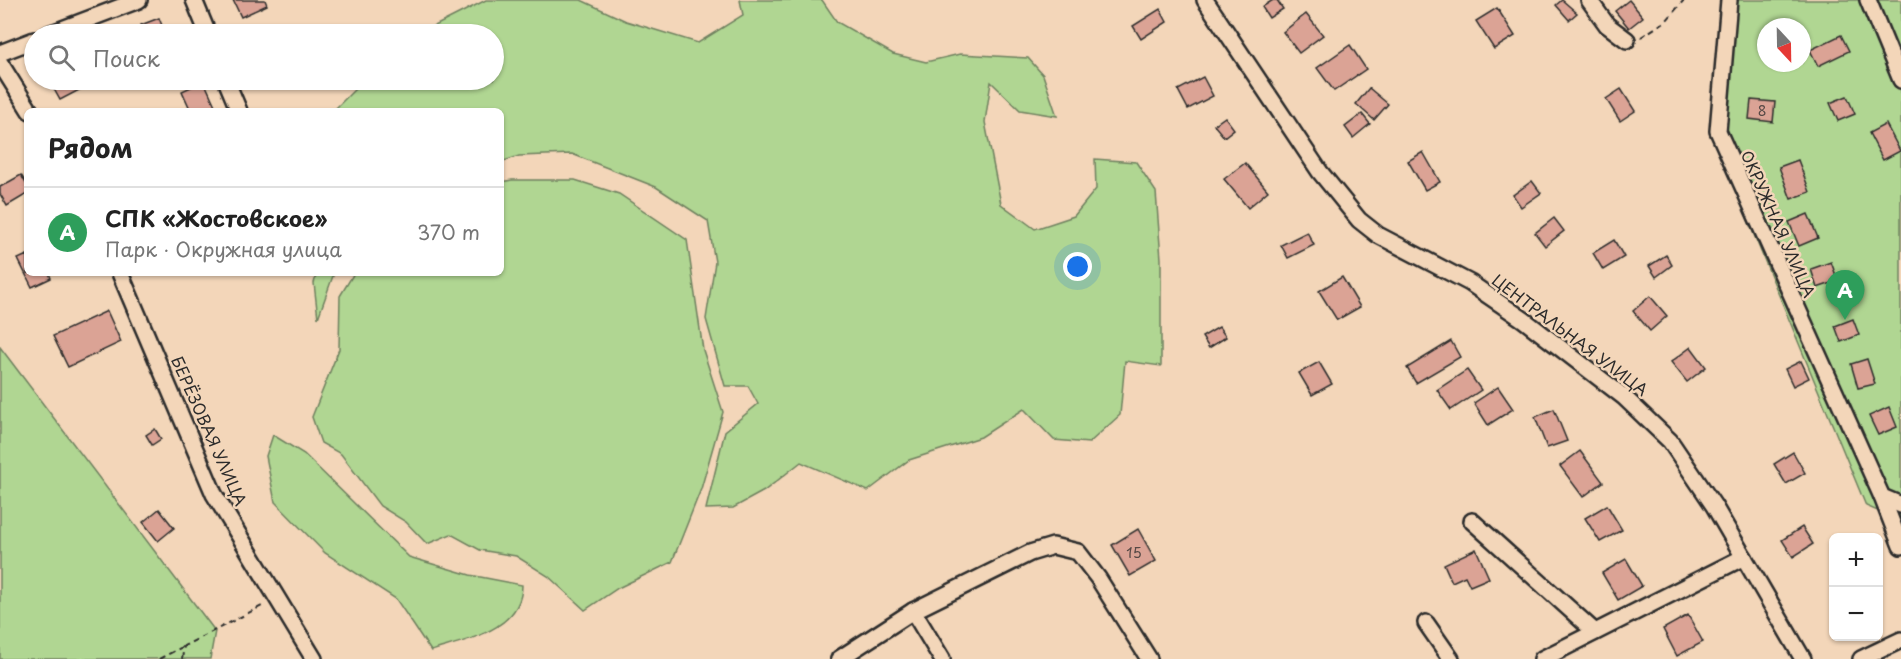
<!DOCTYPE html>
<html lang="ru">
<meta charset="utf-8">
<style>
body{margin:0;font-family:"Playpen Sans",sans-serif;background:#f6f6f6;color:#222}
.controls{position:absolute;right:18px;bottom:18px;display:grid;overflow:hidden;border-radius:9px;box-shadow:0 2px 4px #0004}
.controls button{width:54px;height:54px;display:grid;place-items:center;padding:0;border:0;border-bottom:2px solid #e0e0e0;background:#fff;color:#222;font:30px sans-serif}
.compass{position:absolute;left:1757px;top:18px;width:54px;height:54px;border-radius:50%;background:#fff;box-shadow:0 2px 4px #0004;rotate:158deg}
.you{position:absolute;left:1078px;top:267px;width:21px;height:21px;margin:-15px;border:4px solid #fff;border-radius:50%;background:#1a73e8;box-shadow:0 0 0 9px #1a73e833}
.badge{display:grid;place-items:center;width:39px;height:39px;border-radius:50%;background:#1f6fb2;color:#fff;font-size:20px;font-weight:700}
.pin{position:absolute;translate:-50% -50px;filter:drop-shadow(0 2px 3px #0008)}
.pin::after{content:'';position:absolute;top:32px;width:21px;height:18px;background:inherit;clip-path:polygon(0 0,100% 0,50% 100%)}
.list{margin:0;padding:0;list-style:none}
h2{display:flex;justify-content:space-between;align-items:center;height:78px;margin:0;padding:0 24px;font-size:26px}
h2 small{font-size:20px;font-weight:400;color:#767676}
.list li{display:grid;grid-template-columns:39px 1fr auto;gap:18px;align-items:center;box-sizing:border-box;height:90px;padding:0 24px;border-top:2px solid #e0e0e0}
.list b{display:block;font-size:22px;white-space:nowrap}
.list p{margin:0;font-size:20px;white-space:nowrap;color:#767676}
.list em{font-size:20px;font-style:normal;color:#767676}
.icon{flex:none;width:33px;height:33px;fill:none;stroke:currentColor;stroke-width:2;stroke-linecap:round;stroke-linejoin:round}
.map{position:relative;flex:none;width:1901px;height:659px;overflow:hidden}
.search{position:absolute;background:#fff;box-shadow:0 2px 4px #0004;left:24px;top:24px;width:480px;height:66px;display:flex;align-items:center;gap:15px;box-sizing:border-box;padding:0 21px;border-radius:33px;color:#767676;font-size:22px}
.panel{position:absolute;background:#fff;box-shadow:0 2px 4px #0004;left:24px;top:108px;width:480px;height:168px;border-radius:9px}
.map>svg:first-child{display:block}
.green{fill:#b0d692;stroke:#6e805e;stroke-width:1.5;fill-rule:evenodd}
.building{fill:#dba395;stroke:#2b2b2b;stroke-width:1.5}
.lines{fill:none;stroke-linecap:round;stroke-linejoin:round}
.minor-casing{stroke:#2b2b2b;stroke-width:20}
.path{stroke:#2b2b2b;stroke-width:2;stroke-dasharray:6 4.5;stroke-linecap:butt}
.minor{stroke:#f3d6b9;stroke-width:15}
.labels{text-anchor:middle;stroke-width:5;stroke-linejoin:round;paint-order:stroke}
.number-label{font-size:14px;fill:#574946}
.street-label{font-size:16px;fill:#2b2b2b;stroke:#f3d6b9}
</style>
<div class="map">
<svg width="1901" height="659" viewBox="0 0 1901 659">
<rect width="100%" height="100%" fill="#f3d6b9"/>
<filter id="ink" filterUnits="userSpaceOnUse"><feTurbulence type="fractalNoise" baseFrequency=".0167" numOctaves="2"/><feDisplacementMap in="SourceGraphic" scale="12" xChannelSelector="R" yChannelSelector="G"/><feConvolveMatrix kernelMatrix="1 2 1 2 8 2 1 2 1" color-interpolation-filters="sRGB"/></filter>
<g filter="url(#ink)">
<g class="green">
<polygon points="486,0 581,0 626,21 698,43 743,15 740,0 822,0 837,22 893,54 926,62 960,54 1028,58 1043,75 1057,116 1020,110 991,82 985,122 1001,204 1035,229 1074,216 1096,189 1095,159 1136,162 1156,192 1161,259 1161,366 1125,361 1120,415 1089,443 1054,440 1024,409 981,437 909,460 868,491 801,462 764,491 733,508 706,509 725,431 758,404 748,386 725,386 706,319 715,262 708,221 656,187 572,154 519,156 501,162 501,111 333,111 364,80 494,80 494,34 419,34"/>
<path d="M1722,0H1901V521L1866,506L1712,133ZM1766,27H1802V63H1766Z"/>
<polygon points="512,180 575,180 619,194 687,240 703,350 723,412 701,489 672,562 618,588 585,610 548,576 516,556 480,550 451,534 427,544 406,522 380,506 341,454 321,443 312,417 339,349 340,296 354,273 501,273 501,182"/>
<polygon points="317,273 334,273 318,318 314,283"/>
<polygon points="0,347 215,631 210,659 0,659"/>
<path d="M273,435L304,454L409,557L470,575L522,585C522,630 465,640 431,651L396,599L325,553L275,502L266,456Z"/>
</g>
<g class="building">
<polygon points="233,0 265,0 267,5 241,17"/>
<polygon points="1273,0 1277,0 1283,9 1269,18 1262,7"/>
<polygon points="1562,0 1577,13 1569,20 1556,5"/>
<polygon points="1629,0 1643,17 1629,28 1615,11"/>
<polygon points="1497,8 1515,36 1494,49 1476,21"/>
<polygon points="1160,9 1167,22 1141,39 1133,26"/>
<polygon points="1306,14 1323,35 1299,53 1283,32"/>
<polygon points="159,18 163,28 145,34 141,25"/>
<polygon points="1841,35 1849,51 1818,66 1810,50"/>
<polygon points="1350,45 1366,69 1334,91 1317,68"/>
<polygon points="1203,77 1213,96 1188,109 1178,90"/>
<polygon points="49,80 81,80 85,87 60,100"/>
<polygon points="204,81 217,110 191,111 182,91"/>
<polygon points="1369,88 1388,104 1374,120 1356,104"/>
<polygon points="1621,89 1635,111 1620,121 1606,99"/>
<polygon points="1847,96 1855,114 1838,121 1830,103"/>
<polygon points="1751,100 1775,102 1773,122 1749,119"/>
<polygon points="1362,114 1370,124 1353,138 1345,127"/>
<polygon points="1225,117 1234,129 1224,137 1214,125"/>
<polygon points="1886,124 1900,151 1883,160 1869,133"/>
<polygon points="1423,152 1440,182 1425,190 1408,161"/>
<polygon points="1798,160 1810,192 1791,199 1779,167"/>
<polygon points="1245,163 1268,191 1248,208 1224,179"/>
<polygon points="21,175 27,185 27,194 7,206 0,194 0,187"/>
<polygon points="1532,181 1541,193 1521,207 1513,195"/>
<polygon points="1808,214 1818,238 1799,246 1789,222"/>
<polygon points="1554,218 1564,231 1545,246 1535,233"/>
<polygon points="1307,232 1314,245 1288,258 1281,245"/>
<polygon points="1614,240 1624,257 1603,270 1593,253"/>
<polygon points="27,255 27,273 49,273 51,278 32,287 18,259"/>
<polygon points="1666,255 1672,265 1656,277 1649,266"/>
<polygon points="1831,262 1838,281 1817,288 1811,269"/>
<polygon points="1342,277 1360,307 1337,320 1319,291"/>
<polygon points="1650,296 1667,316 1650,331 1633,311"/>
<polygon points="107,311 121,342 68,367 53,336"/>
<polygon points="1853,319 1859,335 1841,342 1835,326"/>
<polygon points="1219,327 1226,337 1209,348 1202,337"/>
<polygon points="1451,341 1460,357 1416,383 1407,368"/>
<polygon points="1691,347 1706,367 1687,382 1671,362"/>
<polygon points="1867,359 1875,384 1858,388 1851,364"/>
<polygon points="1801,361 1809,378 1793,386 1785,369"/>
<polygon points="1319,362 1332,384 1312,395 1299,373"/>
<polygon points="1467,370 1481,390 1451,410 1437,390"/>
<polygon points="1498,387 1513,409 1488,425 1474,403"/>
<polygon points="1889,407 1897,427 1878,435 1869,416"/>
<polygon points="1554,409 1567,441 1547,448 1535,417"/>
<polygon points="155,429 161,439 152,445 146,435"/>
<polygon points="1580,451 1603,482 1583,497 1560,466"/>
<polygon points="1793,452 1805,473 1786,484 1774,464"/>
<polygon points="1607,505 1622,530 1600,542 1585,518"/>
<polygon points="159,509 174,528 158,541 143,522"/>
<polygon points="1802,527 1813,544 1793,557 1782,540"/>
<polygon points="1138,529 1156,561 1130,576 1112,545"/>
<polygon points="1476,549 1489,578 1470,586 1465,576 1452,582 1444,564"/>
<polygon points="1626,559 1642,586 1618,600 1602,573"/>
<polygon points="1688,615 1703,642 1677,656 1663,629"/>
</g>
<g class="lines">
<defs>
<g id="minor">
<polyline points="194,0 208,34"/>
<polyline points="1205,0 1320,172 1359,220 1378,235 1470,283 1524,320 1624,397 1670,441 1714,506 1803,659"/>
<polyline points="1589,0 1607,25 1627,40"/>
<polyline points="1729,0 1718,131 1882,497 1901,505"/>
<polyline points="1868,0 1901,80"/>
<polyline points="49,34 139,0"/>
<polyline points="0,53 34,40"/>
<polyline points="0,63 30,111"/>
<polyline points="226,80 239,111"/>
<polyline points="120,273 214,494 314,659"/>
<polyline points="1882,497 1901,546"/>
<polyline points="1472,521 1595,632"/>
<polyline points="913,611 942,659"/>
<polyline points="1426,623 1451,659"/>
<polyline points="839,659 913,611 1030,553 1053,546 1078,552 1098,578 1149,659"/>
<polyline points="1542,659 1744,557"/>
<polyline points="1861,659 1901,640"/>
</g>
</defs>
<use href="#minor" class="minor-casing"/>
<g class="path">
<polyline points="1641,37 1666,21 1684,0"/>
<polyline points="159,659 184,646"/>
<polyline points="182,659 184,646 264,605"/>
</g>
<use href="#minor" class="minor"/>
</g>
</g>
<g class="labels">
<g class="number-label">
<text x="1762" y="116">8</text>
<text x="1134" y="558">15</text>
</g>
<g class="street-label">
<text transform="translate(1778 224) rotate(66)" y="6">ОКРУЖНАЯ УЛИЦА</text>
<text transform="translate(1570 335) rotate(37)" y="6">ЦЕНТРАЛЬНАЯ УЛИЦА</text>
<text transform="translate(209 431) rotate(66)" y="6">БЕРЁЗОВАЯ УЛИЦА</text>
</g>
</g>
</svg>
<div class="controls">
<button>+</button>
<button>−</button>
</div>
<svg class="compass" viewBox="-18 -18 36 36"><path d="M0-13l5 13h-10z" fill="#e53935"/><path d="M0 13l5-13h-10z" fill="#767676"/></svg>
<div class="you"></div>
<div class="pin badge" style="left:1845px;top:320px;background:#2e9e5b">A</div>
<div class="search"><svg class="icon" aria-label="search" viewBox="0 0 24 24"><circle cx="10" cy="10" r="6"/><path d="M15 15l6 6"/></svg>Поиск</div>
<section class="panel">
<h2>Рядом<small></small></h2>
<ul class="list">
<li><span class="badge" style="background:#2e9e5b">A</span><div><b>СПК «Жостовское»</b><p>Парк · Окружная улица</p></div><em>370 m</em></li>
</ul>
</section>
</div>
